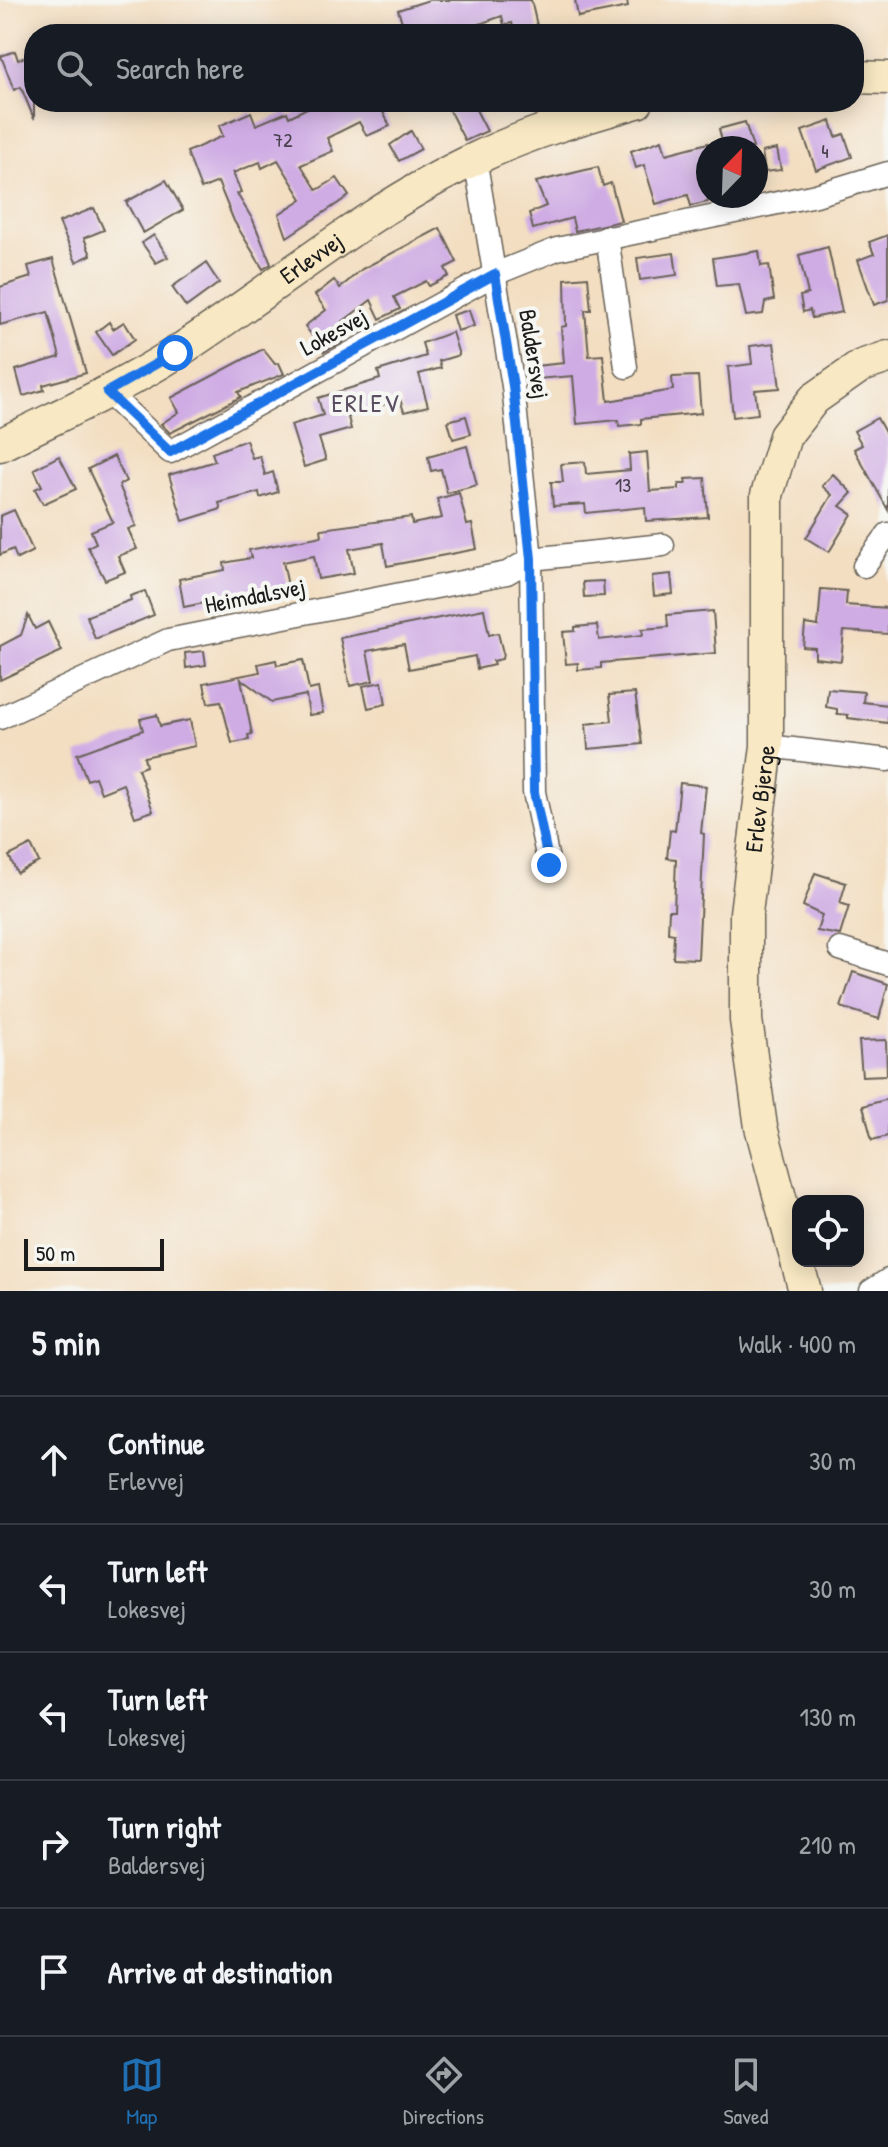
<!DOCTYPE html>
<meta charset="utf-8">
<style>
body{margin:0;font-family:"Patrick Hand",sans-serif;background:#242831;color:#f1f3f6}
.controls{position:absolute;right:24px;bottom:24px;display:grid;overflow:hidden;border-radius:16px;box-shadow:0 4px 20px #0003}
.controls button{width:72px;height:72px;display:grid;place-items:center;padding:0;border:0;border-bottom:2px solid #363941;background:#171b24;color:#f1f3f6;font:40px sans-serif}
.compass{position:absolute;left:696px;top:136px;width:72px;height:72px;border-radius:50%;background:#171b24;box-shadow:0 4px 20px #0003;rotate:23deg}
.scale{position:absolute;left:24px;bottom:20px;width:140px;box-sizing:border-box;padding-left:8px;border:4px solid #1c1c1c;border-top:0;font-size:22px;line-height:28px;white-space:nowrap;color:#1c1c1c;-webkit-text-stroke:6px #f6f6f2;paint-order:stroke}
.stop{position:absolute;width:24px;height:24px;margin:-18px;border:6px solid #1a73e8;border-radius:50%;background:#fff}
.stop.end{background:#1a73e8;border-color:#fff;box-shadow:0 2px 8px #0008}
.list{margin:0;padding:0;list-style:none}
h2{display:flex;justify-content:space-between;align-items:center;height:104px;margin:0;padding:0 32px;font-size:34px}
h2 small{font-size:26px;font-weight:400;color:#9ea1a6}
.list li{display:grid;grid-template-columns:52px 1fr auto;gap:24px;align-items:center;box-sizing:border-box;height:128px;padding:0 32px;border-top:2px solid #363941}
.list b{display:block;font-size:30px;white-space:nowrap}
.list p{margin:0;font-size:26px;white-space:nowrap;color:#9ea1a6}
.list em{font-size:26px;font-style:normal;color:#9ea1a6}
.icon{flex:none;width:44px;height:44px;fill:none;stroke:currentColor;stroke-width:2;stroke-linecap:round;stroke-linejoin:round}
.map{position:relative;flex:none;width:888px;height:1291px;overflow:hidden}
.search{position:absolute;background:#171b24;box-shadow:0 4px 20px #0003;left:24px;right:24px;top:24px;height:88px;display:flex;align-items:center;gap:20px;box-sizing:border-box;padding:0 28px;border-radius:32px;color:#9ea1a6;font-size:30px}
.sheet{height:744px;background:#171b24}
nav{display:flex;justify-content:space-around;align-items:center;box-sizing:border-box;height:112px;border-top:2px solid #363941;background:#171b24;font-size:22px;color:#9ea1a6}
nav a{display:grid;justify-items:center;gap:4px}
nav .on{color:#1f6fb2}
.map>svg:first-child{display:block}
.building{fill:#cface4}
.lines{fill:none;stroke-linecap:round;stroke-linejoin:round}
.street-casing{stroke:#676056;stroke-width:25}
.secondary-casing{stroke:#676056;stroke-width:35}
.street{stroke:#fff;stroke-width:22}
.secondary{stroke:#f8e8c3;stroke-width:32}
.route{stroke:#1a73e8;stroke-width:10}
.labels{text-anchor:middle;stroke-width:8;stroke-linejoin:round;paint-order:stroke}
.number-label{font-size:20px;fill:#49404e}
.street-label{font-size:24px;fill:#1c1c1c;stroke:#f6f6f2}
.neighbourhood-label{font-size:26px;letter-spacing:2px;fill:#5b4e62;stroke:#f6f6f2}
</style>
<div class="map">
<svg width="888" height="1291" viewBox="0 0 888 1291">
<rect width="100%" height="100%" fill="#f6f6f2"/>
<filter id="ink" filterUnits="userSpaceOnUse"><feTurbulence type="fractalNoise" baseFrequency=".0125" numOctaves="2"/><feDisplacementMap in="SourceGraphic" scale="16" xChannelSelector="R" yChannelSelector="G"/><feConvolveMatrix kernelMatrix="1 2 1 2 8 2 1 2 1" color-interpolation-filters="sRGB"/></filter>
<filter id="wash" filterUnits="userSpaceOnUse"><feTurbulence type="fractalNoise" baseFrequency=".006" numOctaves="4" result="noise"/><feDisplacementMap in="SourceGraphic" scale="32" xChannelSelector="R" yChannelSelector="G"/><feGaussianBlur stdDeviation="1.8" result="paint"/><feColorMatrix in="noise" values="0 0 0 0 0 0 0 0 0 0 0 0 0 0 0 0 0 1.4 0 .05"/><feComposite in="paint" operator="in"/></filter>
<g filter="url(#wash)">
<rect width="100%" height="100%" fill="#f3dec1"/>
<g id="blocks">
<g class="building">
<polygon points="429,0 531,0 539,34 515,34 512,23 504,25 502,16 451,34 406,34 398,10"/>
<polygon points="575,0 627,0 628,7 578,17"/>
<polygon points="15,51 18,60 34,53 34,119 21,87 14,90 1,56"/>
<polygon points="319,102 343,102 347,110 362,102 378,102 390,126 367,136 359,122 327,138 333,151 301,165 317,190 337,178 349,196 287,237 279,214 302,199 278,160 262,168 260,162 233,173 241,192 237,194 253,220 271,264 263,269 234,221 218,182 201,189 187,152 223,136 219,126 251,112 256,125 287,112 289,117"/>
<polygon points="445,102 472,102 487,131 465,141"/>
<polygon points="831,121 836,137 844,134 852,157 816,170 802,131"/>
<polygon points="745,122 753,148 724,148 719,129"/>
<polygon points="411,131 421,149 399,161 390,145"/>
<polygon points="662,140 666,154 708,143 708,202 691,206 688,195 656,204 644,165 636,168 631,151"/>
<polygon points="777,149 781,170 765,172 762,152"/>
<polygon points="598,167 603,186 611,183 621,221 575,231 572,218 533,229 529,213 546,206 536,182"/>
<polygon points="166,180 183,210 143,233 126,202"/>
<polygon points="94,208 104,230 84,238 91,255 76,262 59,222"/>
<polygon points="440,228 457,262 445,268 449,276 429,286 426,281 394,297 400,309 380,319 371,300 333,329 343,342 324,352 305,326 326,310 315,295 334,280 340,288 362,269"/>
<polygon points="154,235 168,257 156,263 142,243"/>
<polygon points="888,235 888,300 874,305 858,260 874,254 869,242"/>
<polygon points="828,247 842,312 812,318 810,310 803,312 800,296 808,294 799,255"/>
<polygon points="759,251 761,266 769,265 774,300 765,302 763,314 746,316 739,284 717,286 713,258"/>
<polygon points="674,253 677,275 640,280 637,258"/>
<polygon points="53,259 86,373 43,385 44,390 23,396 16,370 60,357 48,312 0,325 0,287 31,277 28,266"/>
<polygon points="206,263 219,283 186,307 172,287"/>
<polygon points="588,277 591,310 585,310 589,356 603,355 608,401 673,390 672,377 698,376 701,413 641,419 641,424 619,426 618,420 577,424 573,376 536,379 535,366 564,363 561,327 566,326 565,279"/>
<polygon points="469,310 474,326 457,331 452,315"/>
<polygon points="109,322 113,329 124,322 135,339 112,355 96,332"/>
<polygon points="452,332 459,355 439,361 441,368 419,374 428,406 404,412 400,399 348,417 351,429 319,438 326,460 304,467 291,425 323,415 318,398 380,379 378,371 426,356 422,343"/>
<polygon points="774,343 780,388 755,390 758,414 733,417 728,367 752,364 750,346"/>
<polygon points="263,349 275,364 279,363 284,374 238,392 241,397 170,433 161,424 179,412 171,398"/>
<polygon points="466,416 471,434 453,439 448,421"/>
<polygon points="877,418 888,438 888,510 854,449 862,445 854,431"/>
<polygon points="246,440 252,458 260,456 265,475 273,472 278,492 260,498 259,492 219,503 221,509 183,521 169,475 215,461 212,453"/>
<polygon points="467,446 477,485 447,493 441,469 431,471 428,457"/>
<polygon points="647,452 650,491 679,489 679,484 686,484 685,479 705,478 708,517 646,521 645,507 586,513 585,504 553,506 551,482 563,482 561,464 585,462 586,474 630,470 629,454"/>
<polygon points="59,456 76,489 43,504 35,489 42,486 34,469"/>
<polygon points="114,456 126,481 119,485 136,526 128,529 137,549 118,556 125,572 105,580 88,547 96,543 91,531 113,522 88,469"/>
<polygon points="833,474 852,493 840,506 852,514 829,552 806,538 832,495 822,486"/>
<polygon points="459,493 467,525 472,524 477,549 387,566 383,543 349,549 354,573 318,579 314,556 283,562 288,586 184,607 179,579 225,570 224,563 251,558 249,550 322,536 321,529 411,517 412,524 442,518 437,499"/>
<polygon points="14,510 33,551 17,559 13,549 0,555 0,516"/>
<polygon points="671,574 673,594 654,596 652,576"/>
<polygon points="603,581 604,596 584,597 583,582"/>
<polygon points="821,589 847,591 846,605 888,608 888,634 844,631 841,661 815,658 815,648 803,647 805,624 818,626"/>
<polygon points="145,591 154,615 95,639 87,616 131,600 130,596"/>
<polygon points="484,609 489,635 498,633 503,653 502,659 493,661 494,665 477,669 475,656 409,669 404,644 367,651 373,681 350,686 340,638"/>
<polygon points="713,611 716,653 601,663 601,668 578,670 578,663 566,664 563,632 575,631 575,627 597,625 599,640 643,635 642,629 668,627 667,615"/>
<polygon points="28,615 35,629 48,622 62,651 0,680 0,646 21,635"/>
<polygon points="204,651 206,665 186,668 185,653"/>
<polygon points="276,660 277,665 303,660 309,690 318,688 323,713 309,715 306,695 272,702 241,679 252,734 248,735 249,740 232,743 221,701 208,703 204,683 260,672 258,664"/>
<polygon points="382,682 386,704 368,708 363,686"/>
<polygon points="828,689 864,692 863,702 888,705 888,723 848,718 848,715 837,714 837,709 826,707"/>
<polygon points="635,693 642,744 588,749 586,724 612,721 609,695"/>
<polygon points="157,715 160,726 190,720 195,746 144,757 146,766 138,769 153,811 135,817 123,784 101,793 95,777 87,780 77,754 143,730 140,719"/>
<polygon points="680,783 706,786 701,833 704,834 698,959 673,958 674,934 668,933 669,910 674,910 676,859 667,858 670,830 675,831"/>
<polygon points="31,845 39,862 17,873 9,856"/>
<polygon points="815,873 846,883 840,903 849,906 840,935 817,931 822,915 803,906"/>
<polygon points="853,972 888,984 879,1019 841,1007"/>
<polygon points="886,1040 887,1075 862,1076 859,1041"/>
<polygon points="888,1099 888,1136 872,1140 863,1106"/>
</g>
</g>
</g>
<g filter="url(#ink)">
<use href="#blocks" fill-opacity="0" stroke="#676056" stroke-width="2"/>
<g class="lines">
<defs>
<g id="street">
<polyline points="475,158 513,386 531,559 534,792 549,865"/>
<polyline points="607,237 626,367"/>
<polyline points="107,392 170,452 495,274 557,249 816,195 888,173"/>
<polyline points="864,566 888,534"/>
<polyline points="0,718 168,640 507,573 531,559 663,545"/>
<polyline points="767,746 888,760"/>
<polyline points="840,949 888,964"/>
<polyline points="871,1291 888,1280"/>
</g>
<g id="secondary">
<polyline points="854,77 888,78"/>
<path id="s1" d="M0,445C59,415 121,388 177,352C276,288 369,208 477,158C528,133 582,118 637,102"/>
<path id="s2" d="M805,1291L761,1127L746,1020V913L767,746V495L785,436L814,399L861,366L888,357"/>
</g>
</defs>
<use href="#street" class="street-casing"/>
<use href="#secondary" class="secondary-casing"/>
<use href="#street" class="street"/>
<use href="#secondary" class="secondary"/>
</g>
</g>
<g class="lines" filter="url(#ink)">
<polyline class="route" points="175,353 107,392 170,452 495,274 513,386 531,559 534,792 549,865"/>
</g>
<g class="labels">
<g class="number-label">
<text x="283" y="147">72</text>
<text x="825" y="158">4</text>
<text x="623" y="492">13</text>
</g>
<g class="street-label">
<text dy="8" stroke="none"><textPath href="#s1" startOffset="364">Erlevvej</textPath></text>
<text transform="translate(334 332) rotate(-29)" y="8">Lokesvej</text>
<text transform="translate(534 354) rotate(81)" y="8">Baldersvej</text>
<text transform="translate(255 596) rotate(-11)" y="8">Heimdalsvej</text>
<text dy="8" stroke="none"><textPath href="#s2" startOffset="500">Erlev Bjerge</textPath></text>
</g>
<g class="neighbourhood-label">
<text x="366" y="412">ERLEV</text>
</g>
</g>
</svg>
<div class="controls">
<button><svg class="icon" aria-label="locate" viewBox="0 0 24 24"><circle cx="12" cy="12" r="6"/><path d="M12 2v4M12 18v4M2 12h4M18 12h4"/></svg></button>
</div>
<svg class="compass" viewBox="-18 -18 36 36"><path d="M0-13l5 13h-10z" fill="#e53935"/><path d="M0 13l5-13h-10z" fill="#9ea1a6"/></svg>
<div class="scale">50 m</div>
<div class="stop" style="left:175px;top:353px"></div>
<div class="stop end" style="left:549px;top:865px"></div>
<div class="search"><svg class="icon" aria-label="search" viewBox="0 0 24 24"><circle cx="10" cy="10" r="6"/><path d="M15 15l6 6"/></svg>Search here</div>
</div>
<section class="sheet">
<h2>5 min<small>Walk · 400 m</small></h2>
<ul class="list">
<li><svg class="icon" aria-label="ahead" viewBox="0 0 24 24"><path d="M12 20V5M6 11l6-6 6 6"/></svg><div><b>Continue</b><p>Erlevvej</p></div><em>30 m</em></li>
<li><svg class="icon" aria-label="left" viewBox="0 0 24 24"><path d="M17 20v-9H6M10 6l-5 5 5 5"/></svg><div><b>Turn left</b><p>Lokesvej</p></div><em>30 m</em></li>
<li><svg class="icon" aria-label="left" viewBox="0 0 24 24"><path d="M17 20v-9H6M10 6l-5 5 5 5"/></svg><div><b>Turn left</b><p>Lokesvej</p></div><em>130 m</em></li>
<li><svg class="icon" aria-label="right" viewBox="0 0 24 24"><path d="M7 20v-9h11M14 6l5 5-5 5"/></svg><div><b>Turn right</b><p>Baldersvej</p></div><em>210 m</em></li>
<li><svg class="icon" aria-label="arrive" viewBox="0 0 24 24"><path d="M6 21V4h12l-3 4 3 4H6"/></svg><div><b>Arrive at destination</b></div></li>
</ul>
</section>
<nav>
<a class="on"><svg class="icon" aria-label="map" viewBox="0 0 24 24"><path d="M3 6l6-2 6 2 6-2v14l-6 2-6-2-6 2zM9 4v14M15 6v14"/></svg>Map</a>
<a><svg class="icon" aria-label="directions" viewBox="0 0 24 24"><path d="M12 3l9 9-9 9-9-9zM9 14v-3h6M13 9l2 2-2 2"/></svg>Directions</a>
<a><svg class="icon" aria-label="saved" viewBox="0 0 24 24"><path d="M7 4h10v16l-5-4-5 4z"/></svg>Saved</a>
</nav>
